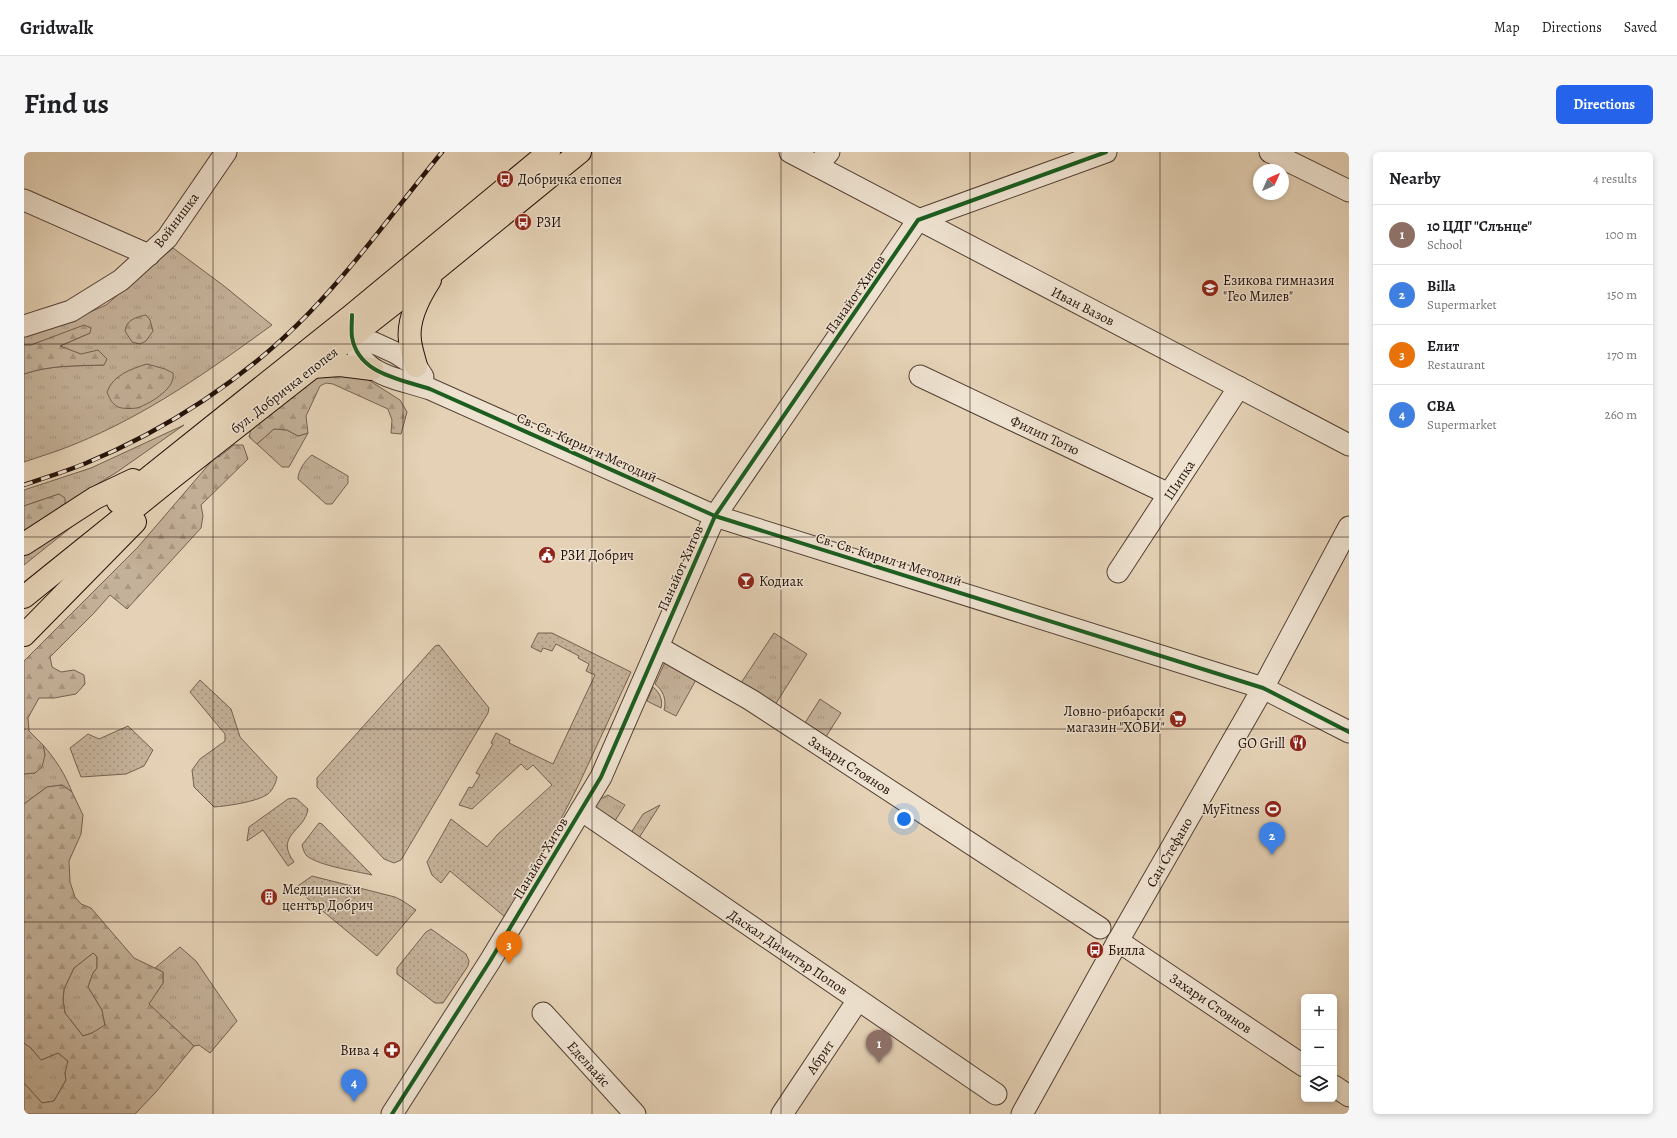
<!DOCTYPE html>
<meta charset="utf-8">
<style>
body{margin:0;font-family:Alegreya,serif;background:#f6f6f6;color:#202124}
.controls{position:absolute;right:12px;bottom:12px;display:grid;overflow:hidden;border-radius:6px;box-shadow:0 2px 6px #0003}
.controls button{width:36px;height:36px;display:grid;place-items:center;padding:0;border:0;border-bottom:1px solid #e0e0e0;background:#fff;color:#202124;font:20px sans-serif}
.compass{position:absolute;left:1229px;top:12px;width:36px;height:36px;border-radius:50%;background:#fff;box-shadow:0 2px 6px #0003;rotate:45deg}
.you{position:absolute;left:880px;top:667px;width:14px;height:14px;margin:-10px;border:3px solid #fff;border-radius:50%;background:#1a73e8;box-shadow:0 0 0 6px #1a73e833}
.badge{display:grid;place-items:center;width:26px;height:26px;border-radius:50%;background:#2563eb;color:#fff;font-size:13px;font-weight:700}
.pin{position:absolute;translate:-50% -33px;filter:drop-shadow(0 1px 2px #0008)}
.pin::after{content:'';position:absolute;top:21px;width:14px;height:12px;background:inherit;clip-path:polygon(0 0,100% 0,50% 100%)}
.list{margin:0;padding:0;list-style:none}
h2{display:flex;justify-content:space-between;align-items:center;height:52px;margin:0;padding:0 16px;font-size:17px}
h2 small{font-size:13px;font-weight:400;color:#757577}
.list li{display:grid;grid-template-columns:26px 1fr auto;gap:12px;align-items:center;box-sizing:border-box;height:60px;padding:0 16px;border-top:1px solid #e0e0e0}
.list b{display:block;font-size:15px;white-space:nowrap}
.list p{margin:0;font-size:13px;white-space:nowrap;color:#757577}
.list em{font-size:13px;font-style:normal;color:#757577}
.icon{flex:none;width:22px;height:22px;fill:none;stroke:currentColor;stroke-width:2;stroke-linecap:round;stroke-linejoin:round}
.map{position:relative;flex:none;width:1325px;height:962px;overflow:hidden;border-radius:6px}
header{display:flex;align-items:center;gap:24px;box-sizing:border-box;height:56px;padding:0 20px;background:#fff;border-bottom:1px solid #e0e0e0}
header strong{font-size:19px}
nav{display:flex;gap:22px;margin-inline-start:auto;font-size:14px}
.intro{display:flex;align-items:center;justify-content:space-between;box-sizing:border-box;height:96px;padding:0 24px}
h1{margin:0;font-size:28px}
.button{padding:10px 18px;border-radius:6px;background:#2563eb;color:#fff;font-size:14px;font-weight:700}
main{display:flex;gap:24px;padding:0 24px}
aside{flex:1;background:#fff;border-radius:6px;box-shadow:0 2px 6px #0003}
.map>svg:first-child{display:block}
.grass{fill:url(#grass-tufts);stroke:#746151}
.forest{fill:url(#forest-firs);stroke:#746151;fill-rule:evenodd}
.park{fill:url(#park-dots);stroke:#746151}
.lines{fill:none;stroke-linecap:round;stroke-linejoin:round}
.minor-casing{stroke:#544134;stroke-width:23}
.major-casing{stroke:#231109;stroke-width:24}
.minor{stroke:#eee2d0;stroke-width:21}
.major{stroke:#e5d2b6;stroke-width:22}
.rail-casing{stroke:#231109;stroke-width:4.5}
.rail{stroke:#eee2d0;stroke-width:3;stroke-dasharray:9;stroke-linecap:butt}
.cycleway-casing{stroke:#eee2d0;stroke-width:6}
.cycleway{stroke:#1b5e20;stroke-width:4}
.grid{fill:none;stroke:#231109;stroke-width:1;stroke-opacity:0.55}
.labels{text-anchor:middle;stroke-width:3;stroke-linejoin:round;paint-order:stroke}
.poi-label{font-size:14px;fill:#231109;stroke:#eee2d0;text-anchor:start}
.street-label{font-size:14px;fill:#231109;stroke:#eee2d0}
</style>
<header>
<strong>Gridwalk</strong>
<nav><a>Map</a><a>Directions</a><a>Saved</a></nav>
</header>
<div class="intro"><h1>Find us</h1><a class="button">Directions</a></div>
<main>
<div class="map">
<svg width="1325" height="962" viewBox="0 0 1325 962">
<defs>
<pattern id="grass-tufts" width="24" height="20" patternUnits="userSpaceOnUse"><rect width="24" height="20" fill="#c4b199"/><path d="M3 7l-1-3M5 7V3M7 7l1-3M15 17l-1-3M17 17v-4M19 17l1-3" fill="none" stroke="#a89782"/></pattern>
<pattern id="forest-firs" width="22" height="20" patternUnits="userSpaceOnUse"><rect width="22" height="20" fill="#c4b199"/><path d="M5 1l3.5 6h-7zM16 11l3.5 6h-7z" fill="#a89782"/></pattern>
<pattern id="park-dots" width="8" height="8" patternUnits="userSpaceOnUse"><rect width="8" height="8" fill="#c4b199"/><path d="M2 2h.1M6 6h.1" fill="none" stroke="#a89782" stroke-width="1.8" stroke-linecap="round"/></pattern>
</defs>
<rect width="100%" height="100%" fill="#e5d2b6"/>
<filter id="stains"><feTurbulence type="fractalNoise" baseFrequency=".005" numOctaves="4"/><feColorMatrix values="0 0 0 0 .2 0 0 0 0 .09 0 0 0 0 .02 0 0 0 .5 -.17"/></filter>
<radialGradient id="worn" r=".72"><stop offset=".6" stop-color="#630" stop-opacity="0"/><stop offset="1" stop-color="#630" stop-opacity=".3"/></radialGradient>
<g class="grass">
<path d="M149,96L200,134L248,173C186,218 123,263 51,292C35,299 17,304 0,310V222C26,213 52,214 80,213L36,194L66,181L30,185L7,193H0V183L41,171L82,153Z"/>
<polygon points="160,273 93,320 41,352 35,342 0,354 0,338 67,316"/>
<polygon points="250,277 263,278 274,284 284,281 265,315 258,315 233,292"/>
<path d="M288,303L324,324V331L308,352H302L274,327C274,319 281,308 288,303Z"/>
<polygon points="70,357 0,413 0,402"/>
<polygon points="750,481 783,502 751,553 717,531"/>
<path d="M642,508L673,526L652,564L640,558C643,548 639,538 631,532Z"/>
<path d="M629,535C636,541 639,548 637,556L623,549Z"/>
<polygon points="796,547 817,561 800,588 779,574"/>
<path d="M19,593C32,608 41,622 48,640L38,633L23,635L0,652V622L11,621L21,603Z"/>
<polygon points="584,643 601,653 589,672 567,659 575,645 578,646"/>
<polygon points="636,653 613,689 605,684 619,662"/>
<polygon points="156,795 172,809 213,869 186,901 175,893 170,894 124,852 139,831 139,820 131,816"/>
<polygon points="69,801 73,805 73,816 69,821 64,835 78,858 81,874 68,881 59,884 41,861 39,848 40,837 50,816"/>
<polygon points="0,891 7,896 17,908 34,901 45,910 41,921 42,928 30,949 18,951 0,931"/>
</g>
<g class="forest">
<path d="M122,163L126,168L129,179L122,189L116,192L108,190L101,179C102,168 112,165 122,163Z"/>
<path d="M60,173L67,176L66,181L36,194L57,202L74,198L83,207L80,213C52,214 26,213 0,222V193H7Z"/>
<path d="M123,212L141,217L149,221C152,236 128,250 116,255C112,257 98,257 94,255C88,252 85,246 83,240C89,223 107,217 123,212Z"/>
<polygon points="321,224 343,227 376,248 383,260 377,282 367,281 368,268 364,257 309,232 302,231 296,234 282,264 284,281 274,284 263,278 250,277 233,292 225,285 227,277 292,225"/>
<polygon points="210,293 219,293 224,307 177,353 179,364 177,376 103,457 86,443 70,461 26,505 28,515 37,520 50,518 60,523 61,532 52,542 30,546 15,546 4,566 5,579 19,593 21,603 18,615 11,621 0,622 0,509 114,395 192,304 195,305"/>
<polygon points="35,342 41,346 41,352 0,379 0,354"/>
<path d="M38,633L48,640L59,663L57,682L45,709L46,730L51,745L57,752L67,756L110,806L139,820V831L125,852L170,894L132,940L111,962H0V931L18,951L30,949L42,928L41,921L44,909L34,901L17,908L7,896L0,891V652L23,635ZM69,801L73,805V816L69,821L64,835L78,858L81,873L68,881L59,884L41,861L39,848L40,837L50,816Z"/>
</g>
<g class="park">
<polygon points="514,481 528,481 607,520 555,632 495,748 481,765 426,719 417,731 408,723 403,710 427,667 463,695 473,683 528,633 509,613 503,618 497,612 448,657 435,653 445,635 448,636 456,623 452,621 469,592 467,591 472,581 486,588 485,591 529,612 571,523 562,519 565,512 554,506 555,504 532,492 528,499 519,496 517,500 507,495"/>
<polygon points="415,493 465,556 464,561 377,708 370,711 360,707 293,635 293,626 411,494"/>
<path d="M176,528L207,557L216,585L253,625C252,631 248,639 244,642C233,650 203,654 190,655L170,635L168,618L176,607L201,589V582L166,540Z"/>
<polygon points="104,574 129,598 120,614 102,622 57,625 46,596 64,582 75,587"/>
<path d="M269,646L273,647L284,657C281,679 250,683 270,710L264,714L239,678L223,689L225,675L264,647Z"/>
<path d="M295,671L298,672L348,723C331,719 296,714 283,704C280,701 279,697 278,693Z"/>
<polygon points="288,724 371,745 379,749 392,758 353,804 271,736"/>
<polygon points="407,777 442,802 445,809 444,814 419,851 411,851 373,822 373,816 402,780"/>
</g>
<g class="lines">
<defs>
<g id="minor">
<polyline points="766,0 1325,293"/>
<polyline points="1246,0 1325,39"/>
<polyline points="793,14 805,0"/>
<polyline points="0,48 125,103"/>
<path d="M328,168C328,223 363,223 406,237L691,364L1239,536L1325,580"/>
<polyline points="0,174 47,159 97,128 143,86 202,0"/>
<polyline points="317,183 350,191 372,201 392,214 399,225"/>
<polyline points="896,224 1145,342"/>
<polyline points="1094,420 1215,235"/>
<polyline points="634,495 727,548 1076,776"/>
<polyline points="557,658 972,942"/>
<polyline points="1094,789 1280,914"/>
<polyline points="519,861 611,962"/>
<polyline points="1310,934 1325,944"/>
<polyline points="368,962 466,809 577,625 691,364 894,68 1082,0"/>
<polyline points="758,962 834,848"/>
<polyline points="998,962 1094,789 1239,536 1325,375"/>
</g>
<g id="major">
<path d="M392,214C390,206 387,197 386,189C383,168 395,145 406,128"/>
<polyline points="289,215 316,213 348,217"/>
<polyline points="94,350 328,163 525,0"/>
<polyline points="0,392 71,346 109,328"/>
<polyline points="0,445 149,325 383,141 556,0"/>
<polyline points="0,483 111,370"/>
</g>
</defs>
<use href="#minor" class="minor-casing"/>
<use href="#major" class="major-casing"/>
<use href="#minor" class="minor"/>
<use href="#major" class="major"/>
<defs>
<path id="rail" d="M0,333C20,326 40,320 60,312C143,278 222,226 285,161C333,111 374,54 418,0"/>
</defs>
<use href="#rail" class="rail-casing"/>
<use href="#rail" class="rail"/>
<defs>
<g id="cycleway">
<path d="M328,163C328,170 327,178 328,185C334,222 376,227 406,237L691,364L1239,536L1325,580"/>
<polyline points="368,962 466,809 577,625 691,364 894,68 1082,0"/>
</g>
</defs>
<use href="#cycleway" class="cycleway-casing"/>
<use href="#cycleway" class="cycleway"/>
</g>
<path class="grid" d="M189,0V962M379,0V962M568,0V962M757,0V962M946,0V962M1136,0V962M0,192H1325M0,385H1325M0,577H1325M0,770H1325"/>
<defs>
<symbol id="bus-disc" viewBox="-11 -11 22 22"><circle r="9.5" fill="#8f2418" stroke="#eee2d0"/><path d="M-5-6H5V4H4V6H2V4H-2V6H-4V4H-5ZM-3.5-4V0h7V-4ZM-3.5 1.2v1.5H-2V1.2ZM2 1.2v1.5H3.5V1.2Z" fill="#fff"/></symbol>
<symbol id="school-disc" viewBox="-11 -11 22 22"><circle r="9.5" fill="#8f2418" stroke="#eee2d0"/><path d="M0-5L7-2L0 1L-7-2ZM-4 1L0 2.5L4 1V4Q0 6-4 4Z" fill="#fff"/></symbol>
<symbol id="civic-disc" viewBox="-11 -11 22 22"><circle r="9.5" fill="#8f2418" stroke="#eee2d0"/><path d="M-.6-6.5H3V-4.5H.6V-3L4-1V1h2V6H-6V1h2V-1L-.6-3ZM-1.2 2.5V6h2.4V2.5Z" fill="#fff"/></symbol>
<symbol id="bar-disc" viewBox="-11 -11 22 22"><circle r="9.5" fill="#8f2418" stroke="#eee2d0"/><path d="M-6-5H6L.8 .8V4.5H3.5V6h-7V4.5H-.8V.8Z" fill="#fff"/></symbol>
<symbol id="supermarket-disc" viewBox="-11 -11 22 22"><circle r="9.5" fill="#8f2418" stroke="#eee2d0"/><path d="M-6-5.5h2.5l.6 2H6L4.5 2H-2.5L-4.4-4H-6ZM-1.5 3.2a1.3 1.3 0 1 0 .1 0ZM3 3.2a1.3 1.3 0 1 0 .1 0Z" fill="#fff"/></symbol>
<symbol id="restaurant-disc" viewBox="-11 -11 22 22"><circle r="9.5" fill="#8f2418" stroke="#eee2d0"/><path d="M-5-6h1v4h1v-4h1v4h1v-4h1v5L-1.5 .5V6h-2V.5L-5-1ZM5-6V6H3V1.5H1.5Q1.5-4 5-6Z" fill="#fff"/></symbol>
<symbol id="stadium-disc" viewBox="-11 -11 22 22"><circle r="9.5" fill="#8f2418" stroke="#eee2d0"/><path d="M0-5a6.5 5 0 1 0 0 10a6.5 5 0 1 0 0-10ZM-3.5-1.8h7v3.6h-7Z" fill="#fff"/></symbol>
<symbol id="building-disc" viewBox="-11 -11 22 22"><circle r="9.5" fill="#8f2418" stroke="#eee2d0"/><path d="M-4-6H4V6H1V3H-1V6H-4ZM-2.5-4.3h1.7v1.8h-1.7ZM.8-4.3h1.7v1.8H.8ZM-2.5-1h1.7V.8h-1.7ZM.8-1h1.7V.8H.8Z" fill="#fff"/></symbol>
<symbol id="pharmacy-disc" viewBox="-11 -11 22 22"><circle r="9.5" fill="#8f2418" stroke="#eee2d0"/><path d="M-2-6h4v4h4v4h-4v4h-4v-4h-4v-4h4Z" fill="#fff"/></symbol>
</defs>
<g fill-rule="evenodd">
<use href="#bus-disc" x="471" y="17" width="20" height="20"/>
<use href="#bus-disc" x="489" y="60" width="20" height="20"/>
<use href="#school-disc" x="1176" y="126" width="20" height="20"/>
<use href="#civic-disc" x="513" y="393" width="20" height="20"/>
<use href="#bar-disc" x="712" y="419" width="20" height="20"/>
<use href="#supermarket-disc" x="1144" y="557" width="20" height="20"/>
<use href="#restaurant-disc" x="1264" y="581" width="20" height="20"/>
<use href="#stadium-disc" x="1239" y="647" width="20" height="20"/>
<use href="#building-disc" x="235" y="735" width="20" height="20"/>
<use href="#bus-disc" x="1061" y="788" width="20" height="20"/>
<use href="#pharmacy-disc" x="358" y="888" width="20" height="20"/>
</g>
<g class="labels">
<g class="poi-label">
<text x="494" y="32">Добричка епопея</text>
<text x="512" y="75">РЗИ</text>
<text x="1199" y="133">Езикова гимназия<tspan x="1199" dy="16">"Гео Милев"</tspan></text>
<text x="536" y="408">РЗИ Добрич</text>
<text x="735" y="434">Кодиак</text>
<text x="1141" y="564" text-anchor="end">Ловно-рибарски<tspan x="1141" dy="16">магазин "ХОБИ"</tspan></text>
<text x="1261" y="596" text-anchor="end">GO Grill</text>
<text x="1236" y="662" text-anchor="end">MyFitness</text>
<text x="258" y="742">Медицински<tspan x="258" dy="16">център Добрич</tspan></text>
<text x="1084" y="803">Билла</text>
<text x="355" y="903" text-anchor="end">Вива 4</text>
</g>
<g class="street-label">
<text transform="translate(152 68) rotate(-53)" y="5">Войнишка</text>
<text transform="translate(831 142) rotate(-55)" y="5">Панайот Хитов</text>
<text transform="translate(1059 154) rotate(27)" y="5">Иван Вазов</text>
<text transform="translate(260 238) rotate(-38)" y="5">бул. Добричка епопея</text>
<text transform="translate(1021 283) rotate(25)" y="5">Филип Тотю</text>
<text transform="translate(563 295) rotate(24)" y="5">Св. Св. Кирил и Методий</text>
<text transform="translate(1155 328) rotate(-57)" y="5">Шипка</text>
<text transform="translate(865 407) rotate(17)" y="5">Св. Св. Кирил и Методий</text>
<text transform="translate(656 416) rotate(-66)" y="5">Панайот Хитов</text>
<text transform="translate(826 613) rotate(33)" y="5">Захари Стоянов</text>
<text transform="translate(1145 700) rotate(-60)" y="5">Сан Стефано</text>
<text transform="translate(516 706) rotate(-59)" y="5">Панайот Хитов</text>
<text transform="translate(764 800) rotate(34)" y="5">Даскал Димитър Попов</text>
<text transform="translate(1187 851) rotate(34)" y="5">Захари Стоянов</text>
<text transform="translate(796 905) rotate(-56)" y="5">Абрит</text>
<text transform="translate(565 912) rotate(48)" y="5">Еделвайс</text>
</g>
</g>
<rect width="100%" height="100%" filter="url(#stains)"/>
<rect width="100%" height="100%" fill="url(#worn)"/>
</svg>
<div class="controls">
<button>+</button>
<button>−</button>
<button><svg class="icon" aria-label="layers" viewBox="0 0 24 24"><path d="M12 4l9 5-9 5-9-5zM3 14l9 5 9-5"/></svg></button>
</div>
<svg class="compass" viewBox="-18 -18 36 36"><path d="M0-13l5 13h-10z" fill="#e53935"/><path d="M0 13l5-13h-10z" fill="#757577"/></svg>
<div class="you"></div>
<div class="pin badge" style="left:855px;top:911px;background:#8d6e63">1</div>
<div class="pin badge" style="left:1248px;top:703px;background:#3f7fe0">2</div>
<div class="pin badge" style="left:485px;top:812px;background:#e8710a">3</div>
<div class="pin badge" style="left:330px;top:950px;background:#3f7fe0">4</div>
</div>
<aside>
<h2>Nearby<small>4 results</small></h2>
<ul class="list">
<li><span class="badge" style="background:#8d6e63">1</span><div><b>10 ЦДГ &quot;Слънце&quot;</b><p>School</p></div><em>100 m</em></li>
<li><span class="badge" style="background:#3f7fe0">2</span><div><b>Billa</b><p>Supermarket</p></div><em>150 m</em></li>
<li><span class="badge" style="background:#e8710a">3</span><div><b>Елит</b><p>Restaurant</p></div><em>170 m</em></li>
<li><span class="badge" style="background:#3f7fe0">4</span><div><b>CBA</b><p>Supermarket</p></div><em>260 m</em></li>
</ul>
</aside>
</main>
